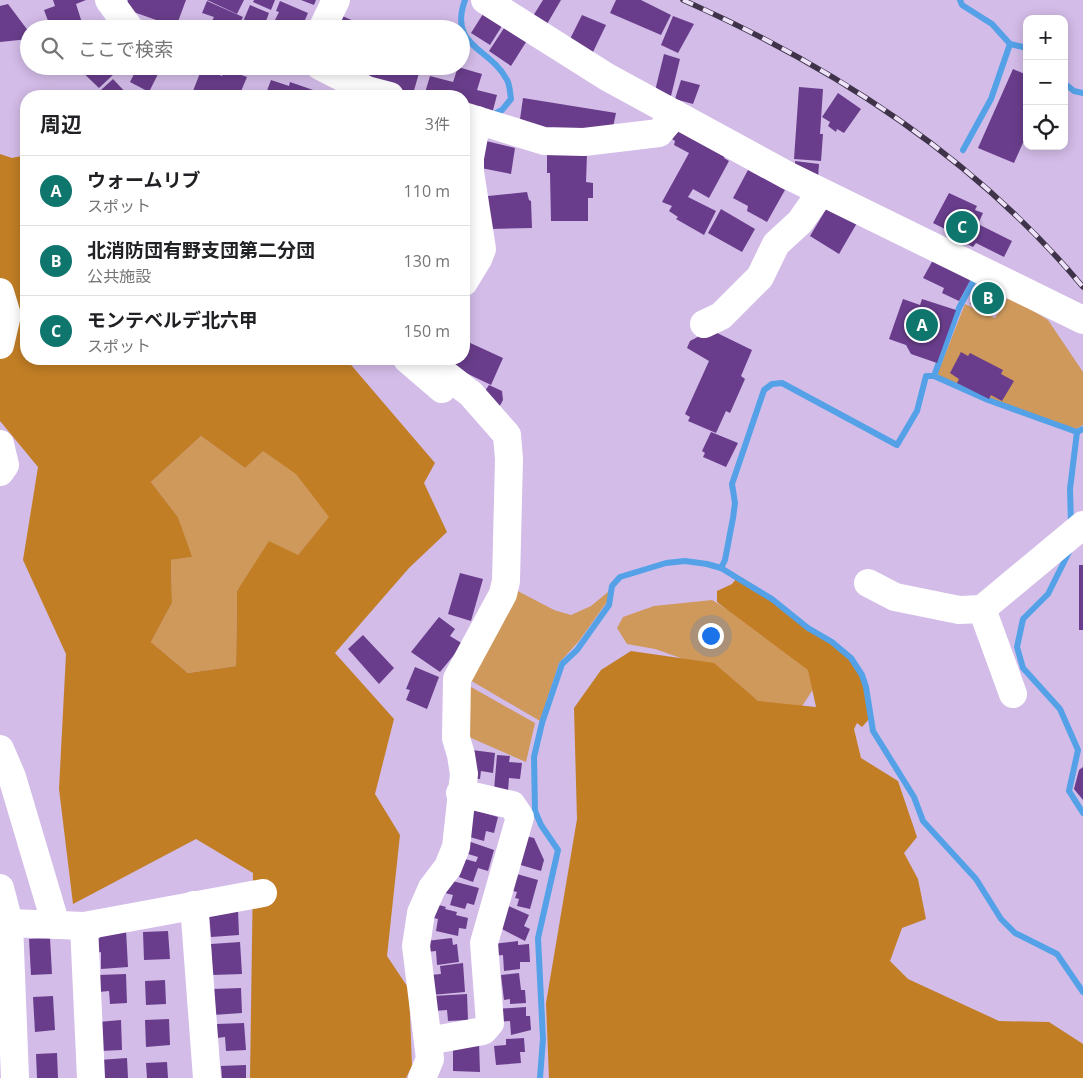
<!DOCTYPE html>
<html lang="ja">
<meta charset="utf-8">
<style>
body{margin:0;font-family:"Open Sans","Noto Sans JP",sans-serif;background:#f6f6f6;color:#202124}
.controls{position:absolute;right:15px;top:15px;display:grid;overflow:hidden;border-radius:10px;box-shadow:0 2px 12px #0003}
.controls button{width:45px;height:45px;display:grid;place-items:center;padding:0;border:0;border-bottom:1px solid #e0e0e0;background:#fff;color:#202124;font:25px sans-serif}
.you{position:absolute;left:710px;top:635px;width:18px;height:18px;margin:-12px;border:4px solid #fff;border-radius:50%;background:#1a73e8;box-shadow:0 0 0 8px #1a73e833}
.badge{display:grid;place-items:center;width:32px;height:32px;border-radius:50%;background:#0f766e;color:#fff;font-size:16px;font-weight:700}
.pin{position:absolute;translate:-50% -50%;border:2px solid #fff;box-shadow:0 1px 5px #0006}
.list{margin:0;padding:0;list-style:none}
h2{display:flex;justify-content:space-between;align-items:center;height:65px;margin:0;padding:0 20px;font-size:21px}
h2 small{font-size:16px;font-weight:400;color:#757577}
.list li{display:grid;grid-template-columns:32px 1fr auto;gap:15px;align-items:center;box-sizing:border-box;height:70px;padding:0 20px;border-top:1px solid #e0e0e0}
.list b{display:block;font-size:19px;white-space:nowrap}
.list p{margin:0;font-size:16px;white-space:nowrap;color:#757577}
.list em{font-size:16px;font-style:normal;color:#757577}
.icon{flex:none;width:28px;height:28px;fill:none;stroke:currentColor;stroke-width:2;stroke-linecap:round;stroke-linejoin:round}
.map{position:relative;flex:none;width:1083px;height:1078px;overflow:hidden}
.search{position:absolute;background:#fff;box-shadow:0 2px 12px #0003;left:20px;top:20px;width:450px;height:55px;display:flex;align-items:center;gap:12px;box-sizing:border-box;padding:0 18px;border-radius:28px;color:#757577;font-size:19px}
.panel{position:absolute;background:#fff;box-shadow:0 2px 12px #0003;left:20px;top:90px;width:450px;height:275px;border-radius:20px}
.map>svg:first-child{display:block}
.green{fill:#cf995c}
.forest{fill:#c17e25;fill-rule:evenodd}
.lines{fill:none;stroke-linecap:round;stroke-linejoin:round}
.stream{stroke:#54a1e7;stroke-width:6}
.building{fill:#693d8b}
.minor{stroke:#fff;stroke-width:28}
.rail-casing{stroke:#3f3349;stroke-width:5.5}
.rail{stroke:#ede2f8;stroke-width:4;stroke-dasharray:11;stroke-linecap:butt}
</style>
<div class="map">
<svg width="1083" height="1078" viewBox="0 0 1083 1078">
<rect width="100%" height="100%" fill="#d3bce8"/>
<g class="green">
<polygon points="1009,296 1048,320 1083,372 1083,425 1076,429 989,399 937,375 965,304 995,318"/>
<polygon points="201,436 245,468 262,450 296,473 330,517 298,555 237,590 236,666 188,673 151,642 172,603 171,560 191,557 178,517 151,482"/>
<polygon points="514,589 554,610 571,615 591,606 608,592 609,599 579,641 559,663 540,721 463,676"/>
<polygon points="712,600 808,658 817,683 801,708 761,703 712,669 655,649 627,644 617,628 623,617 654,606"/>
<polygon points="464,683 535,723 526,762 462,734"/>
</g>
<g class="forest">
<path d="M0,154L12,158L26,155V359H346L435,463L424,483L447,532L409,568L335,653L394,719L375,794L400,835L387,956L409,989L412,1066L406,1078H250L253,873L196,839L73,904L59,789L66,654L23,560L38,467L0,421ZM201,436L245,468L263,451L296,474L329,517L298,555L269,541L237,591L236,666L188,673L151,642L172,603L171,560L192,557L178,517L151,482Z"/>
<polygon points="736,579 773,601 808,630 832,643 850,658 861,675 865,687 870,718 862,727 857,723 854,729 861,758 898,781 917,837 904,853 918,879 926,919 902,928 890,961 908,979 999,1021 1049,1022 1083,1044 1083,1078 549,1078 546,1003 577,819 574,708 601,670 631,651 714,663 758,701 816,707 808,670 717,602 717,591 732,584"/>
</g>
<g class="lines">
<g class="stream">
<path d="M465,0C448,47 490,47 507,80C510,85 510,93 511,99L502,110L492,115"/>
<polyline points="960,0 962,5 992,24 1010,44 991,99 963,150"/>
<polyline points="1010,44 1027,48"/>
<polyline points="1064,83 1074,91 1083,93"/>
<polyline points="934,376 959,308 976,276"/>
<polyline points="1071,525 1070,489 1077,432"/>
<polyline points="1070,550 1048,594 1023,619 1017,647 1023,668 1060,709 1078,750 1069,791 1083,813"/>
<polyline points="721,568 725,560 733,518 735,503 732,484 764,390 772,384 782,383 897,445 917,411 926,376 934,376 988,400 1077,432 1083,429"/>
<polyline points="540,1078 543,1039 538,938 558,850 541,825 535,811 534,757 542,723 562,664 577,650 609,605 612,586 620,577 666,563 685,561 707,564 721,568 772,599 808,628 832,642 851,658 862,675 866,687 873,731 914,797 923,821 976,879 1001,919 1015,933 1057,954 1083,992"/>
</g>
</g>
<g class="building">
<polygon points="53,0 86,0 76,4 84,29 51,29 44,10 55,6"/>
<polygon points="128,0 186,0 176,27 125,9"/>
<polygon points="207,0 244,0 237,14"/>
<polygon points="254,0 275,0 271,10 253,2"/>
<polygon points="301,0 316,0 314,5"/>
<polygon points="543,0 561,0 547,24 533,16"/>
<polygon points="616,0 641,0 671,15 661,35 610,13"/>
<polygon points="207,1 243,17 237,29 219,29 210,25 214,17 202,13"/>
<polygon points="280,1 308,13 301,29 295,29 275,20 279,12 276,11"/>
<polygon points="8,4 29,32 29,39 0,42 0,6"/>
<polygon points="250,5 269,13 263,29 240,29"/>
<polygon points="483,14 502,26 490,45 471,33"/>
<polygon points="340,15 356,22 353,29 334,29"/>
<polygon points="582,15 606,25 593,52 569,41"/>
<polygon points="673,16 694,24 678,53 661,45"/>
<polygon points="198,23 212,29 196,29"/>
<polygon points="506,25 528,39 511,66 489,51"/>
<polygon points="664,54 680,59 671,96 655,91"/>
<polygon points="76,66 108,66 115,73 99,88"/>
<polygon points="138,66 162,66 149,92 130,82"/>
<polygon points="354,66 421,66 413,94 351,77"/>
<polygon points="458,67 482,74 477,90 497,95 492,114 464,107 464,96 424,96 430,76 453,82"/>
<polygon points="202,68 222,76 225,69 247,77 239,96 191,96"/>
<polygon points="1013,69 1027,75 1027,134 1014,163 978,148"/>
<polygon points="113,79 129,96 106,96 101,90"/>
<polygon points="271,80 289,86 290,82 316,91 315,96 265,96"/>
<polygon points="681,80 700,85 693,104 675,99"/>
<polygon points="799,87 823,89 820,134 823,134 821,161 794,159"/>
<polygon points="838,93 861,109 844,133 837,129 836,132 828,126 830,122 822,117"/>
<polygon points="523,98 616,113 612,132 556,134 520,119"/>
<polygon points="678,126 726,153 724,158 729,161 709,198 693,189 688,197 716,211 704,235 676,219 678,217 669,211 672,206 662,202 689,153 674,145 675,141 672,139"/>
<polygon points="482,140 515,148 511,174 476,167"/>
<polygon points="547,152 587,154 586,182 593,183 593,198 588,198 588,221 551,221 550,173 547,173"/>
<polygon points="795,161 819,164 818,178 795,168"/>
<polygon points="748,170 785,190 767,222 747,211 748,206 733,198"/>
<polygon points="527,192 529,200 531,201 532,228 490,229 488,196"/>
<polygon points="949,193 977,206 975,210 983,213 978,224 1012,241 1004,257 976,243 973,247 945,233 947,230 933,223"/>
<polygon points="828,206 857,223 839,254 810,236"/>
<polygon points="721,209 755,229 742,252 708,233"/>
<polygon points="933,260 972,277 959,301 942,293 944,288 923,278"/>
<polygon points="982,280 1007,293 994,315 970,304"/>
<polygon points="903,299 920,305 922,299 956,310 937,363 911,354 906,345 889,339"/>
<polygon points="711,330 752,350 741,376 745,379 730,413 726,411 716,433 688,421 690,417 685,414 709,361 687,348 690,341"/>
<polygon points="466,341 503,358 491,385 464,372 452,372 458,359 464,359"/>
<polygon points="961,352 968,356 970,353 1003,370 1001,374 1014,381 1002,401 991,395 989,399 957,383 959,379 950,373"/>
<polygon points="489,385 502,391 503,400 495,415 480,398"/>
<polygon points="711,432 738,443 726,467 703,457 705,453 702,451"/>
<rect x="1079" y="565" width="4" height="65"/>
<polygon points="460,573 483,579 471,621 448,614"/>
<polygon points="439,617 455,629 450,636 463,644 440,672 411,652"/>
<polygon points="363,635 394,668 379,684 348,649"/>
<polygon points="415,667 439,677 427,709 406,700 410,690 406,689"/>
<polygon points="472,750 495,753 493,773 481,771 480,779 469,778"/>
<polygon points="497,755 510,756 509,762 522,763 520,779 509,778 508,791 494,790"/>
<polygon points="1083,767 1083,800 1074,789 1079,770"/>
<polygon points="470,809 498,817 494,833 486,831 484,841 466,836"/>
<polygon points="521,835 534,838 544,860 541,871 514,863"/>
<polygon points="468,841 494,850 488,871 478,868 473,882 459,877 465,859 476,862 478,857 465,853"/>
<polygon points="510,872 538,880 530,909 517,906 519,899 515,898 517,892 505,889"/>
<polygon points="445,879 479,888 474,905 467,903 465,909 450,905 453,895 441,892"/>
<polygon points="432,903 446,907 445,909 457,912 456,915 468,918 466,929 459,928 458,936 436,931 438,919 429,917"/>
<polygon points="502,903 529,915 524,926 530,929 525,941 500,928"/>
<polygon points="238,910 239,935 211,937 209,912"/>
<polygon points="126,930 128,967 101,969 101,952 96,953 95,939 100,938 100,931"/>
<polygon points="168,931 170,959 144,960 143,932"/>
<polygon points="50,938 52,974 31,975 29,939"/>
<polygon points="452,938 453,945 457,944 459,962 437,965 436,951 427,952 426,941"/>
<polygon points="518,941 518,945 529,944 530,962 520,962 520,969 504,971 503,955 493,956 492,944"/>
<polygon points="240,942 242,974 212,975 211,944"/>
<polygon points="463,963 465,992 432,995 430,975 441,974 440,966"/>
<polygon points="519,973 521,990 525,990 526,1003 510,1004 510,999 504,1000 501,975"/>
<polygon points="126,974 127,1003 110,1004 109,991 99,992 98,975"/>
<polygon points="165,980 166,1004 146,1005 145,981"/>
<polygon points="241,988 242,1013 213,1015 212,989"/>
<polygon points="467,994 468,1020 448,1021 447,1010 434,1011 433,996"/>
<polygon points="53,996 55,1030 35,1032 33,997"/>
<polygon points="526,1007 526,1016 530,1016 531,1030 511,1035 510,1021 497,1022 496,1009"/>
<polygon points="169,1019 170,1045 146,1047 145,1020"/>
<polygon points="121,1020 122,1050 100,1051 98,1022"/>
<polygon points="244,1023 246,1050 226,1051 225,1037 217,1038 217,1024"/>
<polygon points="524,1038 525,1052 520,1052 521,1063 496,1065 494,1046 506,1045 506,1039"/>
<polygon points="453,1042 479,1042 480,1072 453,1071"/>
<polygon points="57,1053 58,1078 37,1078 36,1054"/>
<polygon points="127,1058 128,1078 100,1078 99,1060"/>
<polygon points="167,1062 168,1078 147,1078 146,1063"/>
<polygon points="246,1065 246,1078 222,1078 221,1066"/>
</g>
<g class="lines">
<g class="minor">
<polyline points="109,0 130,29"/>
<polyline points="485,0 607,77 787,175 1083,320"/>
<polyline points="322,29 336,0"/>
<polyline points="320,66 367,90 390,96"/>
<polyline points="464,116 544,141 584,142 659,133 675,114"/>
<polyline points="464,282 478,259 482,249 470,172 470,158 477,120"/>
<polyline points="0,292 7,315 0,345"/>
<polyline points="704,324 721,316 760,277 776,244 800,222 821,192"/>
<polyline points="407,359 442,389"/>
<polyline points="0,444 5,465 0,472"/>
<polyline points="868,583 895,597 959,610 982,609 1083,525"/>
<polyline points="982,609 1013,694"/>
<polyline points="0,749 12,777 56,925"/>
<polyline points="0,888 9,923 15,1078"/>
<polyline points="194,905 207,1078"/>
<polyline points="9,923 84,926 263,893"/>
<polyline points="84,926 91,1078"/>
<polyline points="428,1041 483,1031 490,1023 484,943 520,817 512,805 460,793"/>
<polyline points="422,1078 430,1059 416,946 421,913 432,888 448,867 456,847 464,774 461,755 456,738 457,679 503,594 506,581 509,459 507,435 471,394 435,366 432,359"/>
</g>
<defs>
<path id="rail" d="M683,0C836,68 975,158 1083,287"/>
</defs>
<use href="#rail" class="rail-casing"/>
<use href="#rail" class="rail"/>
</g>
</svg>
<div class="controls">
<button>+</button>
<button>−</button>
<button><svg class="icon" aria-label="locate" viewBox="0 0 24 24"><circle cx="12" cy="12" r="6"/><path d="M12 2v4M12 18v4M2 12h4M18 12h4"/></svg></button>
</div>
<div class="you"></div>
<div class="pin badge" style="left:922px;top:325px">A</div>
<div class="pin badge" style="left:988px;top:298px">B</div>
<div class="pin badge" style="left:962px;top:227px">C</div>
<div class="search"><svg class="icon" aria-label="search" viewBox="0 0 24 24"><circle cx="10" cy="10" r="6"/><path d="M15 15l6 6"/></svg>ここで検索</div>
<section class="panel">
<h2>周辺<small>3件</small></h2>
<ul class="list">
<li><span class="badge">A</span><div><b>ウォームリブ</b><p>スポット</p></div><em>110 m</em></li>
<li><span class="badge">B</span><div><b>北消防団有野支団第二分団</b><p>公共施設</p></div><em>130 m</em></li>
<li><span class="badge">C</span><div><b>モンテベルデ北六甲</b><p>スポット</p></div><em>150 m</em></li>
</ul>
</section>
</div>
